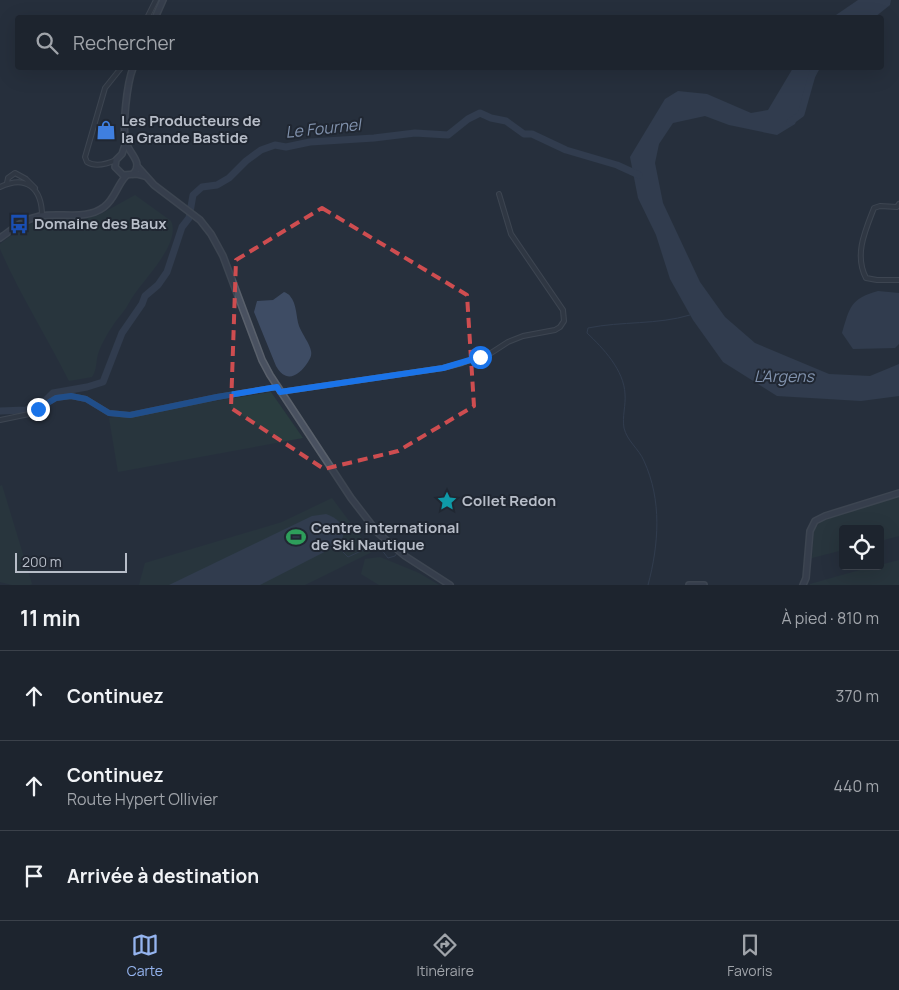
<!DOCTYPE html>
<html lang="fr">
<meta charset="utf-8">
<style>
body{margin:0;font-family:Manrope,sans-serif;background:#2a303a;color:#f1f3f6}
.controls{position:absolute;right:15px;bottom:15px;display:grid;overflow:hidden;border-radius:5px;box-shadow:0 5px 20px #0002}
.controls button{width:45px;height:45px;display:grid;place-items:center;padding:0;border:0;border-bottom:1px solid #3b414a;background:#1d242e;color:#f1f3f6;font:25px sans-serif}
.scale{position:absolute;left:15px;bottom:12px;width:112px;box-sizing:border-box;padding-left:5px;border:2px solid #b7bdc8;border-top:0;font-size:14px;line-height:18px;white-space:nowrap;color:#b7bdc8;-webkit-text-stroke:4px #202732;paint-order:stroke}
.stop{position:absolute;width:15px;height:15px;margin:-11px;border:4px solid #1a73e8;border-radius:50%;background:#fff}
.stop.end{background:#1a73e8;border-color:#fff;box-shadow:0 1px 5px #0008}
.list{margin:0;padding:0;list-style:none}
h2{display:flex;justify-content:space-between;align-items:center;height:65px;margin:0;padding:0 20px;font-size:21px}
h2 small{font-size:16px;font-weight:400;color:#a0a4aa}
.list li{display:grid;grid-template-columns:32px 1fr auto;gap:15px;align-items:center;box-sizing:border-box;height:90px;padding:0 20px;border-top:1px solid #3b414a}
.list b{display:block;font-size:19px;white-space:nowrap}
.list p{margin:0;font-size:16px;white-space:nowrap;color:#a0a4aa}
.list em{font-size:16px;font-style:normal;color:#a0a4aa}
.icon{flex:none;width:28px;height:28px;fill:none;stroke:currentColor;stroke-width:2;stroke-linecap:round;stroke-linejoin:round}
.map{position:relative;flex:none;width:899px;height:585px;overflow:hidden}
.search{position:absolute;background:#1d242e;box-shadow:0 5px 20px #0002;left:15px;right:15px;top:15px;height:55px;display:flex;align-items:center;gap:12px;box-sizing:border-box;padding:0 18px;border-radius:5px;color:#a0a4aa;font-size:19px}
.sheet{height:335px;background:#1d242e}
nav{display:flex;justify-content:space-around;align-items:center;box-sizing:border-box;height:70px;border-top:1px solid #3b414a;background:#1d242e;font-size:14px;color:#a0a4aa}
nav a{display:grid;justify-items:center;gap:2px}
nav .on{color:#95b4ef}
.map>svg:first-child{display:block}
.green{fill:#2a3d3f}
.water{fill:#3e4c64}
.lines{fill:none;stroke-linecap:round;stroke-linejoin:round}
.stream{stroke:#3e4c64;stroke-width:1}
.river{stroke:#3e4c64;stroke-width:7}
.minor-casing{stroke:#59606b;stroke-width:6}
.secondary-casing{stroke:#59606b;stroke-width:8}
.minor{stroke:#3b424d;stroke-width:4}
.secondary{stroke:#495160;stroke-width:5}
.route{stroke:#1a73e8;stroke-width:6}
.marked{fill:none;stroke:#ce4d50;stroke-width:4;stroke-dasharray:10 6;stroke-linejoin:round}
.labels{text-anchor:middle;stroke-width:4;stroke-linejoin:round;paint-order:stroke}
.poi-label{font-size:15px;font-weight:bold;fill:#b7bdc8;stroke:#202732;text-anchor:start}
.water-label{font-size:16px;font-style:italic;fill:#8192ad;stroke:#202732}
</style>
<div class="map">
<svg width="899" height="585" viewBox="0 0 899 585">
<rect width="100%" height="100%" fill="#27303d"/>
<g class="green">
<path d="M135,195L171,221C181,242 147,276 136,292C132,297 129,303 126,308C121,315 116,320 112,327C107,334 102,343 99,351C95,361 98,367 92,377L69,381C47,337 20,295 0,249V244L20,229L38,221L81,220L99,215Z"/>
<polygon points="271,392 303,438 118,472 109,418"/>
<polygon points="2,485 32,584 30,585 12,585 0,582 0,486"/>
<polygon points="899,496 899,536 880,541 880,529 843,529 843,550 812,558 814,530 821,521 837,515"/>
<polygon points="332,498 372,552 305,585 139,585 145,563 282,522"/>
<polygon points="380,557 419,573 439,585 379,585 361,574 365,559"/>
<polygon points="899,560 899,585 810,585 810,584 874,566 880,566 880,565"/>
</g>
<g class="water">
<polygon points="858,0 891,0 890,5 875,17 833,17"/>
<polygon points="793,68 820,68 808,90 795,124 777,135 729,125 705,116 673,123 659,144 655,163 663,203 700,282 725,317 755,343 829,374 870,376 899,364 899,396 861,401 777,396 723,362 693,320 670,279 656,235 638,198 630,157 665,99 678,91 707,94 751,113 768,110"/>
<path d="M878,291L899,293V344L895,348L853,349L842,333C850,307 850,299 878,291Z"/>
<path d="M284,292C285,292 290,295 290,296C297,304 296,317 299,326C302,334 310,344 311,351C312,355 310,359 308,362C299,376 286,384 276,366L254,312L257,301L273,300Z"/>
<path d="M326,514C341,519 348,530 340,544L260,585H169L312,516Z"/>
</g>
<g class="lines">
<g class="stream">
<polyline points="337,546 348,557 374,545 381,549 388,558 395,556 397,553"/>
<path d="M648,585C659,544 662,500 644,461C639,449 627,441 624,428C622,417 626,405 625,394C624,370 603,348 587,333L588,328C622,321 657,325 690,315"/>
</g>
<g class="river">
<polyline points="790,122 801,114 814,68"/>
<polyline points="0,411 26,410 42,404 53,393 87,387 103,382 122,333 142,304 145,296 158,285 167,272 182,227 189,218 193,195 202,187 217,185 229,178 246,161 261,150 275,145 286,147 310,142 374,138 415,133 448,135 468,119 480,113 491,118 506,121 524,134 532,134 566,150 617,165 639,175"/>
</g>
<defs>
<g id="minor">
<polyline points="147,18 156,0"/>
<path d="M116,160C107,164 95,167 87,162L85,157L105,88L121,68"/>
<polyline points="7,183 8,178 15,173 26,179 35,188"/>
<path d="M0,187C27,174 42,189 42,216"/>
<path d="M899,204L897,207L880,206L874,208C865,231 854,255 866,278L877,280H899"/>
<polyline points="280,392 443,368 462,363 491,353 508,342 523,336 555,330 560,327 564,321 563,310 511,234 499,194"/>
<polyline points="0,420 29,414 56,398 71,396 86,399 109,413 130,415 217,397 277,387"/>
</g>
<g id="secondary">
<polyline points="155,18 163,0"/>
<path d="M133,68C127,83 122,127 126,142C129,154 144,162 133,174"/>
<polyline points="126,142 122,154 116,160 115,167 123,175 137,174 145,176"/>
<polyline points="137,166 154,185 200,220 211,234 223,256 262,360 270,375 351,498 378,533 405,556 450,585"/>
<path d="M0,238C13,229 24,219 40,216C62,212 85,221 104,207C115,199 117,185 126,176"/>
<polyline points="689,585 704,585"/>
<polyline points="803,585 806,578 810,531 815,521 825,516 899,493"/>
</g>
</defs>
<use href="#minor" class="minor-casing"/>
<use href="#secondary" class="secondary-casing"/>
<use href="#minor" class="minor"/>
<use href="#secondary" class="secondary"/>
</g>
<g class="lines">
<polyline class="route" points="38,409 56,398 71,396 86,399 109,413 130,415 217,397 277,387 280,392 443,368 480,357"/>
</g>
<path d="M0 0H899V585H0ZM322,208L467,295L474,406L398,451L324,469L231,408L236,260Z" fill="#27303d" fill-opacity=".55" fill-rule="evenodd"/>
<path class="marked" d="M322,208L467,295L474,406L398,451L324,469L231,408L236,260Z"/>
<defs>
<symbol id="shop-bare" viewBox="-9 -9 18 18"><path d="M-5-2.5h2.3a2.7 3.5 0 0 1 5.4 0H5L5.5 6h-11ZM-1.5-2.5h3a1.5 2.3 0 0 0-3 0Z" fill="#3f7fe0" stroke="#202732" stroke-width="2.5" paint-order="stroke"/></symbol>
<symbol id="bus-bare" viewBox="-9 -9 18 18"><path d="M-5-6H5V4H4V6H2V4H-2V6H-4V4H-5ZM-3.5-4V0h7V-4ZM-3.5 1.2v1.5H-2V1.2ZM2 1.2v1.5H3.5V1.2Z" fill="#1a4fb4" stroke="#202732" stroke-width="2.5" paint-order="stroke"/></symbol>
<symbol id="sight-bare" viewBox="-9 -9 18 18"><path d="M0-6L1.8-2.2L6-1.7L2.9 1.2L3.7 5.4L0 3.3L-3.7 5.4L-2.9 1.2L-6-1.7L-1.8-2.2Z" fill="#0f9aa8" stroke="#202732" stroke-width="2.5" paint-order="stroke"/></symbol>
<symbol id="stadium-bare" viewBox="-9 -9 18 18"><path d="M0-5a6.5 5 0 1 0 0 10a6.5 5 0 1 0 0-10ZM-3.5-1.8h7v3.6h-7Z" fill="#2e9e5b" stroke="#202732" stroke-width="2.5" paint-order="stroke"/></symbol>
</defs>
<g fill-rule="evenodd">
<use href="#shop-bare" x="92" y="116" width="28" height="28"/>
<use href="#bus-bare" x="5" y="210" width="28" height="28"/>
<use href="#sight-bare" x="433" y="487" width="28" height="28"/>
<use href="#stadium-bare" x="282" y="523" width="28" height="28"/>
</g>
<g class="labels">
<g class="poi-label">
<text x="121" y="126">Les Producteurs de<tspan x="121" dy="17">la Grande Bastide</tspan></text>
<text x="34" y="229">Domaine des Baux</text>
<text x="462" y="506">Collet Redon</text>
<text x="311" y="533">Centre international<tspan x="311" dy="17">de Ski Nautique</tspan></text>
</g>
<g class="water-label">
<text transform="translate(323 128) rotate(-6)" y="6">Le Fournel</text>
<text x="784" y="382">L'Argens</text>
</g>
</g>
</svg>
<div class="controls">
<button><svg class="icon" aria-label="locate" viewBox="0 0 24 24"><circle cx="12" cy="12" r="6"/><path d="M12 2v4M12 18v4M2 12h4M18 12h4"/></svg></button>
</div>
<div class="scale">200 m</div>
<div class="stop" style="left:480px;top:357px"></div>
<div class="stop end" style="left:38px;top:409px"></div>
<div class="search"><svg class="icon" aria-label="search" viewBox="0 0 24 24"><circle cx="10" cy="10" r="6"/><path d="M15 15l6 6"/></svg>Rechercher</div>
</div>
<section class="sheet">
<h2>11 min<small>À pied · 810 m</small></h2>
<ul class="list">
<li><svg class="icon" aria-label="ahead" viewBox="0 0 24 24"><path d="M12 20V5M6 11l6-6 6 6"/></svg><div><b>Continuez</b></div><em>370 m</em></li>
<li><svg class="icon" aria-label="ahead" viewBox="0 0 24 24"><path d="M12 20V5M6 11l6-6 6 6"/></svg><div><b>Continuez</b><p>Route Hypert Ollivier</p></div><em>440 m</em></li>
<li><svg class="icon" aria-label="arrive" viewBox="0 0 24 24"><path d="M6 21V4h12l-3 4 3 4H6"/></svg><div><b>Arrivée à destination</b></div></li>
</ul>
</section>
<nav>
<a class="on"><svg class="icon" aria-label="map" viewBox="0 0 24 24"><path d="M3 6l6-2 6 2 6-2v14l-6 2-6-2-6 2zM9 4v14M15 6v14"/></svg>Carte</a>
<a><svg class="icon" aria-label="directions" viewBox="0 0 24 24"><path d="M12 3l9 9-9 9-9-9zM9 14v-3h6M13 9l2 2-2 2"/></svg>Itinéraire</a>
<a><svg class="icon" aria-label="saved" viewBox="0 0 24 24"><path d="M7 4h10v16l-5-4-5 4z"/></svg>Favoris</a>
</nav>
